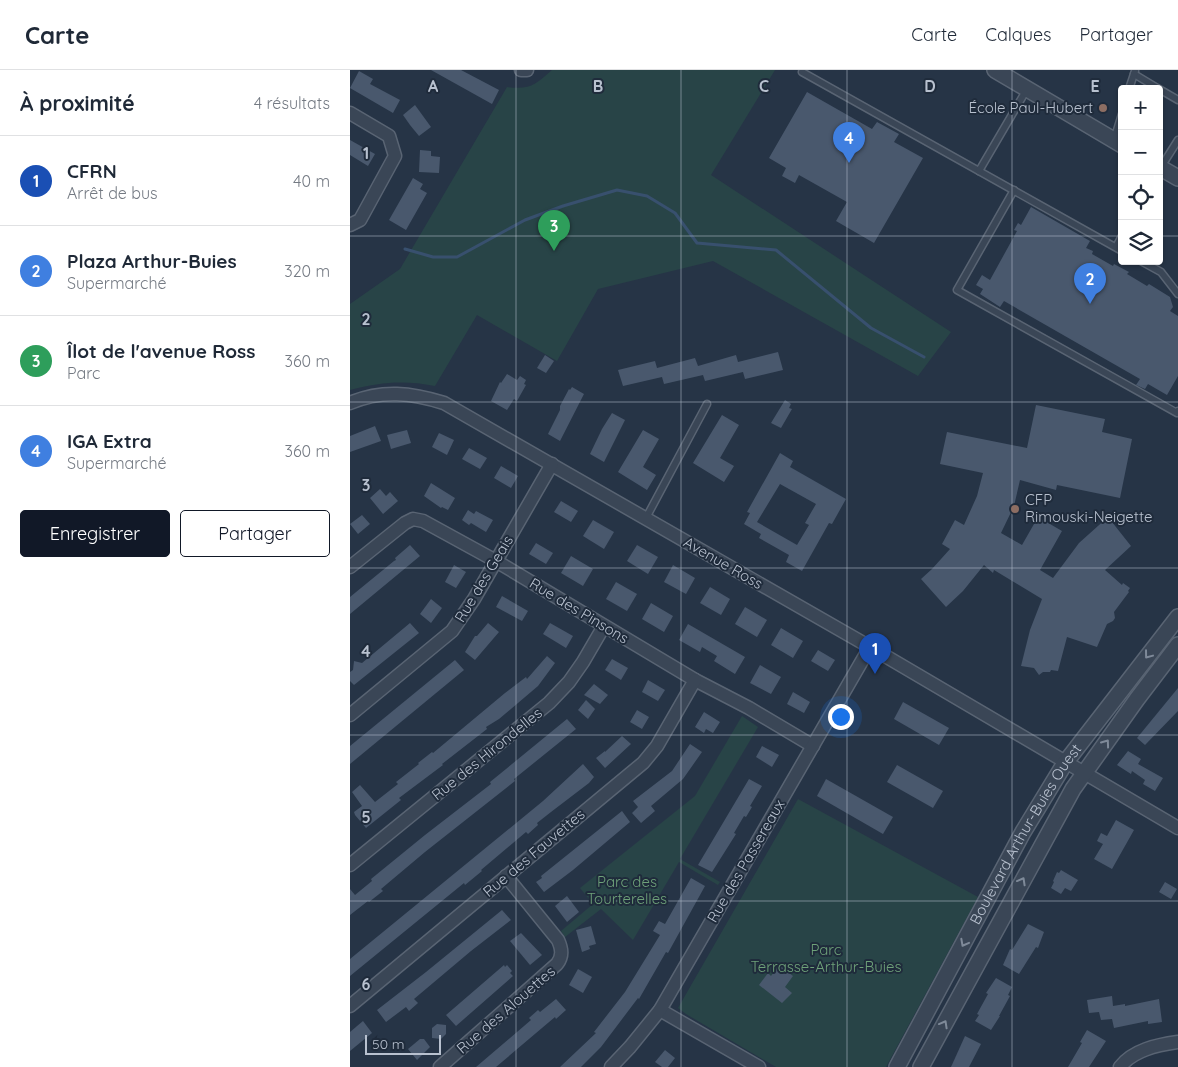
<!DOCTYPE html>
<html lang="fr">
<meta charset="utf-8">
<style>
body{margin:0;font-family:Quicksand,sans-serif;background:#f6f6f7;color:#1f2937}
.controls{position:absolute;right:15px;top:15px;display:grid;overflow:hidden;border-radius:5px;box-shadow:0 1px 4px #0004}
.controls button{width:45px;height:45px;display:grid;place-items:center;padding:0;border:0;border-bottom:1px solid #e0e1e3;background:#fff;color:#1f2937;font:25px sans-serif}
.scale{position:absolute;left:15px;bottom:12px;width:76px;box-sizing:border-box;padding-left:5px;border:2px solid #b8c1cf;border-top:0;font-size:14px;line-height:18px;white-space:nowrap;color:#b8c1cf;-webkit-text-stroke:4px #1f2b3b;paint-order:stroke}
.you{position:absolute;left:490px;top:646px;width:18px;height:18px;margin:-12px;border:4px solid #fff;border-radius:50%;background:#1a73e8;box-shadow:0 0 0 8px #1a73e833}
.badge{display:grid;place-items:center;width:32px;height:32px;border-radius:50%;background:#111827;color:#fff;font-size:16px;font-weight:700}
.pin{position:absolute;translate:-50% -41px;filter:drop-shadow(0 1px 2px #0008)}
.pin::after{content:'';position:absolute;top:26px;width:18px;height:15px;background:inherit;clip-path:polygon(0 0,100% 0,50% 100%)}
.list{margin:0;padding:0;list-style:none}
h2{display:flex;justify-content:space-between;align-items:center;height:65px;margin:0;padding:0 20px;font-size:21px}
h2 small{font-size:16px;font-weight:400;color:#747a83}
.list li{display:grid;grid-template-columns:32px 1fr auto;gap:15px;align-items:center;box-sizing:border-box;height:90px;padding:0 20px;border-top:1px solid #e0e1e3}
.list b{display:block;font-size:19px;white-space:nowrap}
.list p{margin:0;font-size:16px;white-space:nowrap;color:#747a83}
.list em{font-size:16px;font-style:normal;color:#747a83}
.actions{display:flex;gap:10px;padding:15px 20px}
.actions a{flex:1;padding:11px 0;border:1px solid #111827;border-radius:5px;text-align:center;font-size:18px;color:#111827}
.actions .main{background:#111827;color:#fff}
.icon{flex:none;width:28px;height:28px;fill:none;stroke:currentColor;stroke-width:2;stroke-linecap:round;stroke-linejoin:round}
.map{position:relative;flex:none;width:828px;height:997px;overflow:hidden}
header{display:flex;align-items:center;gap:30px;box-sizing:border-box;height:70px;padding:0 25px;background:#fff;border-bottom:1px solid #e0e1e3}
header strong{font-size:24px}
nav{display:flex;gap:28px;margin-inline-start:auto;font-size:18px}
main{display:flex}
aside{flex:1;background:#fff}
.map>svg:first-child{display:block}
.green{fill:#284447}
.lines{fill:none;stroke-linecap:round;stroke-linejoin:round}
.stream{stroke:#38506e;stroke-width:3}
.building{fill:#49586d;fill-rule:evenodd}
.service-casing{stroke:#596473;stroke-width:9}
.minor-casing{stroke:#596473;stroke-width:15}
.tertiary-casing{stroke:#596473;stroke-width:18}
.service{stroke:#3a4656;stroke-width:6}
.minor{stroke:#3a4656;stroke-width:12}
.tertiary{stroke:#3a4656;stroke-width:15}
.oneway{stroke:#7f8a99}
.grid{fill:none;stroke:#b8c1cf;stroke-width:1;stroke-opacity:0.55}
.education-dot{fill:#8d6e63;stroke:#1f2b3b;stroke-width:2}
.labels{text-anchor:middle;stroke-width:4;stroke-linejoin:round;paint-order:stroke}
.poi-label{font-size:15px;fill:#b8c1cf;stroke:#1f2b3b;text-anchor:end}
.street-label{font-size:15px;fill:#b8c1cf;stroke:#1f2b3b}
.park-label{font-size:15px;fill:#6ea179;stroke:#1f2b3b}
.grid-label{font-size:16px;text-anchor:middle;font-weight:bold;fill:#b8c1cf;stroke:#1f2b3b;stroke-width:4;stroke-linejoin:round;paint-order:stroke}
</style>
<header>
<strong>Carte</strong>
<nav><a>Carte</a><a>Calques</a><a>Partager</a></nav>
</header>
<main>
<aside>
<h2>À proximité<small>4 résultats</small></h2>
<ul class="list">
<li><span class="badge" style="background:#1a4fb4">1</span><div><b>CFRN</b><p>Arrêt de bus</p></div><em>40 m</em></li>
<li><span class="badge" style="background:#3f7fe0">2</span><div><b>Plaza Arthur-Buies</b><p>Supermarché</p></div><em>320 m</em></li>
<li><span class="badge" style="background:#2e9e5b">3</span><div><b>Îlot de l'avenue Ross</b><p>Parc</p></div><em>360 m</em></li>
<li><span class="badge" style="background:#3f7fe0">4</span><div><b>IGA Extra</b><p>Supermarché</p></div><em>360 m</em></li>
</ul>
<div class="actions"><a class="main">Enregistrer</a><a>Partager</a></div>
</aside>
<div class="map">
<svg width="828" height="997" viewBox="0 0 828 997">
<rect width="100%" height="100%" fill="#263446"/>
<g class="green">
<path d="M202,0H425L361,105L601,262L568,306L363,191L248,219L207,291L127,245L85,316C54,310 31,312 0,320V234L50,199L157,17C180,20 185,15 202,0Z"/>
<polygon points="392,646 408,657 330,789 370,812 368,815 329,792 283,870 251,839 215,867 211,861 243,834 230,818 345,726"/>
<polygon points="448,729 628,827 536,997 426,997 336,944 328,938"/>
</g>
<g class="lines">
<polyline class="stream" points="55,179 83,187 107,187 175,150 213,136 267,120 297,126 325,143 347,173 426,180 521,258 574,287"/>
</g>
<g class="building">
<polygon points="81,0 111,0 149,20 142,34"/>
<polygon points="9,1 23,9 20,14 50,30 43,43 0,18"/>
<polygon points="457,22 522,59 527,52 549,64 544,72 573,88 524,173 486,151 497,132 449,105 445,113 432,106 436,98 419,88"/>
<polygon points="65,35 81,57 69,66 60,55 53,45"/>
<polygon points="0,70 25,84 18,96 0,85"/>
<polygon points="70,80 81,81 81,86 90,87 89,103 69,102"/>
<polygon points="63,108 73,114 70,119 77,123 56,160 39,150"/>
<polygon points="681,137 740,171 736,178 743,181 742,184 763,196 764,194 779,202 777,204 797,216 799,214 820,227 823,237 820,241 828,246 828,306 817,325 798,314 795,319 786,315 790,309 654,231 650,237 630,224 633,219 626,215 632,205 640,210 667,161 664,160 668,153 671,155"/>
<polygon points="428,282 433,300 395,309 393,302 355,311 353,305 314,314 312,307 273,316 268,300 305,291 307,298 345,288 348,296 386,285 388,292"/>
<polygon points="195,285 204,291 196,303 187,298"/>
<polygon points="157,304 167,310 170,306 176,310 174,314 176,315 167,331 164,329 157,340 141,331 150,312 151,313"/>
<polygon points="222,317 234,324 210,371 198,364 210,340 210,336 219,319 220,320"/>
<polygon points="435,330 441,334 439,338 442,339 431,358 421,353"/>
<polygon points="686,335 755,349 752,362 782,369 770,428 707,415 706,420 670,410 664,436 651,463 672,475 688,447 712,461 690,500 703,508 729,473 758,447 781,476 755,500 772,515 773,513 780,518 778,521 779,522 764,542 765,548 763,551 757,554 747,577 717,567 708,601 701,600 700,602 693,602 689,605 684,598 671,596 680,560 692,529 644,500 643,503 634,495 613,521 596,537 571,509 582,499 600,479 592,474 605,450 614,455 627,426 633,403 590,394 597,362 677,378"/>
<polygon points="262,343 275,350 254,392 240,384 252,359"/>
<polygon points="372,345 389,355 370,388 384,396 374,412 343,393"/>
<polygon points="25,356 31,371 0,382 0,366"/>
<polygon points="57,360 61,373 41,379 37,365"/>
<polygon points="293,360 309,369 293,397 306,405 297,420 268,402"/>
<polygon points="89,363 104,370 97,385 82,377"/>
<polygon points="119,378 137,388 130,399 112,389"/>
<path d="M430,383L443,391L440,397L496,429L482,454L479,453L452,501L436,492L439,485L409,468L411,464L394,454L400,443L397,442ZM430,414L466,434L455,453L459,455L447,475L407,452Z"/>
<polygon points="151,396 168,406 161,418 144,408"/>
<polygon points="81,413 105,428 98,440 92,437 91,438 74,426"/>
<polygon points="30,419 36,426 40,422 48,431 33,444 20,428"/>
<polygon points="211,431 228,441 221,452 204,442"/>
<polygon points="118,440 124,444 126,441 143,450 136,462 121,453 119,455 112,450"/>
<polygon points="12,445 20,454 8,464 0,454"/>
<polygon points="243,450 264,462 254,479 233,466"/>
<polygon points="186,473 203,483 196,494 179,484"/>
<polygon points="60,475 70,486 0,544 0,527 44,491 46,490 45,488"/>
<polygon points="287,475 308,487 298,504 277,491"/>
<polygon points="221,486 243,499 233,516 211,503"/>
<polygon points="104,495 116,502 106,518 95,512"/>
<polygon points="323,495 345,508 336,524 314,512"/>
<polygon points="266,512 287,524 277,541 256,529"/>
<polygon points="360,517 380,529 371,545 350,533"/>
<polygon points="152,526 178,541 172,551 146,537"/>
<polygon points="81,529 92,538 81,553 70,544"/>
<polygon points="301,533 323,546 314,562 292,549"/>
<polygon points="395,537 417,550 407,567 385,554"/>
<polygon points="60,553 69,563 4,615 0,611 0,602 3,600 4,591 12,593"/>
<polygon points="138,553 149,562 125,590 115,582 125,566 127,566"/>
<polygon points="200,553 223,566 216,578 193,564"/>
<polygon points="338,554 395,587 385,604 364,591 367,586 352,577 350,582 329,570"/>
<polygon points="431,558 453,571 443,588 421,575"/>
<polygon points="468,580 485,590 478,601 461,591"/>
<polygon points="197,586 205,593 188,616 149,649 136,657 137,659 92,694 93,695 49,728 51,730 16,758 5,745 4,742 12,736 2,722 10,715 25,732 48,714 46,712 69,694 68,693 82,682 83,683 155,623 176,607 177,609"/>
<polygon points="262,589 278,598 271,610 255,600"/>
<polygon points="105,590 114,600 0,694 0,676"/>
<polygon points="410,595 431,607 421,624 400,613"/>
<polygon points="298,610 315,620 308,631 292,622"/>
<polygon points="244,614 258,625 250,634 234,625"/>
<polygon points="828,618 828,641 795,675 787,668"/>
<polygon points="443,622 460,632 454,643 437,634"/>
<polygon points="236,630 245,639 238,649 228,640"/>
<polygon points="553,632 599,658 589,675 544,649"/>
<polygon points="287,640 299,647 292,659 280,652"/>
<polygon points="354,642 370,652 363,663 356,659 354,663 345,657"/>
<polygon points="217,649 226,659 164,709 165,711 75,782 31,819 33,821 19,832 18,831 0,845 0,819 5,825 22,811 21,809 75,765 141,714 140,712"/>
<polygon points="272,666 281,674 255,698 246,688 255,681 255,682"/>
<polygon points="340,674 352,682 333,709 301,736 305,741 291,753 282,743 288,737 283,731 322,701"/>
<polygon points="412,676 429,685 422,697 406,687"/>
<polygon points="778,681 791,689 788,694 813,708 805,721 793,714 795,710 782,701 781,704 767,695"/>
<polygon points="233,694 244,707 239,713 201,742 187,753 188,755 178,764 176,762 131,800 132,801 115,815 114,813 0,906 0,889 193,731"/>
<polygon points="547,695 593,721 583,738 537,712"/>
<polygon points="399,709 412,716 400,736 402,737 396,747 394,746 384,763 386,764 362,802 348,795"/>
<polygon points="476,709 543,747 533,764 467,726"/>
<polygon points="272,741 280,752 223,800 194,822 186,812 192,808 191,806"/>
<polygon points="766,750 784,760 762,799 744,789 753,774 747,771 751,763 757,766"/>
<polygon points="711,800 728,810 721,821 715,818 711,824 701,818 704,812 703,811 707,802 709,803"/>
<polygon points="341,808 355,816 318,883 316,882 289,929 288,928 251,977 231,997 210,997 246,963 244,962 275,922 310,865 303,861 309,851 315,854"/>
<polygon points="815,812 827,819 821,829 809,822"/>
<polygon points="217,826 229,842 217,852 205,836"/>
<polygon points="152,840 161,850 121,881 64,929 68,933 59,941 56,937 36,952 27,940 76,902"/>
<polygon points="678,854 694,862 688,878 686,877 669,904 653,895 660,879 662,880"/>
<polygon points="241,856 246,874 239,876 240,879 232,882 226,860"/>
<polygon points="171,863 192,885 180,895 160,871"/>
<polygon points="154,895 155,897 157,895 162,901 160,903 163,906 106,956 96,945"/>
<polygon points="429,895 443,906 435,917 442,923 432,933 409,915 418,903 421,906"/>
<polygon points="228,899 242,907 233,923 219,915"/>
<polygon points="646,908 662,917 658,925 660,926 649,946 650,946 641,960 625,951 629,945 627,944 638,924 636,923"/>
<polygon points="762,926 763,936 775,934 775,936 809,929 812,952 798,954 798,951 764,958 762,949 751,950 749,942 739,943 737,930"/>
<polygon points="206,929 216,940 206,949 205,947 146,997 126,997 181,950 179,948 188,940 190,942"/>
<polygon points="13,951 22,963 0,981 0,962"/>
<polygon points="87,954 96,955 96,964 91,969 82,968 82,958"/>
<polygon points="737,960 756,971 739,997 718,997 732,973 730,972"/>
<polygon points="615,966 631,974 619,997 601,997"/>
<polygon points="70,969 74,969 80,977 67,990 58,979"/>
<polygon points="315,980 325,988 318,997 312,997 305,992"/>
</g>
<g class="lines">
<defs>
<g id="service">
<polyline points="452,2 772,181"/>
<polyline points="784,4 809,19"/>
<polyline points="779,19 785,1"/>
<polyline points="809,19 828,30"/>
<polyline points="764,70 772,44"/>
<polyline points="811,97 828,70"/>
<polyline points="629,101 677,19"/>
<polyline points="664,120 607,220 827,343 828,341"/>
<polyline points="766,177 772,166"/>
<polyline points="791,191 811,202 828,224"/>
<polyline points="296,448 357,334"/>
</g>
<g id="minor">
<polyline points="171,0 177,0"/>
<polyline points="0,43 39,66 45,86 10,150 0,155"/>
<path d="M0,333C32,319 62,323 94,333L520,577L828,758"/>
<polyline points="0,497 55,453 63,449 73,451 146,491 345,610 399,638 463,676"/>
<polyline points="0,645 102,561 124,529 202,394"/>
<polyline points="0,795 199,633 219,612 233,592 254,556"/>
<polyline points="0,936 293,693 307,676 345,610"/>
<polyline points="310,940 409,997"/>
<path d="M90,997L207,894C213,886 212,879 208,870L156,806"/>
<polyline points="261,997 280,977 310,940 520,577"/>
<path d="M770,997C783,980 807,975 828,972"/>
</g>
<g id="tertiary">
<polyline points="645,0 772,75"/>
<polyline points="809,97 828,108"/>
<path id="s1" d="M547,997L673,762L715,693L828,547"/>
<polyline points="571,997 723,719 787,629 828,575"/>
</g>
</defs>
<use href="#service" class="service-casing"/>
<use href="#minor" class="minor-casing"/>
<use href="#tertiary" class="tertiary-casing"/>
<use href="#service" class="service"/>
<use href="#minor" class="minor"/>
<use href="#tertiary" class="tertiary"/>
</g>
<defs><path id="oneway-chevron" d="M-2-3.5L2.5 0L-2 3.5" fill="none" stroke-width="1.6" stroke-linecap="round" stroke-linejoin="round" transform="scale(1.25)"/></defs>
<g class="oneway">
<use href="#oneway-chevron" transform="translate(798 585) rotate(127)"/>
<use href="#oneway-chevron" transform="translate(756 673) rotate(-54)"/>
<use href="#oneway-chevron" transform="translate(672 811) rotate(-61)"/>
<use href="#oneway-chevron" transform="translate(614 873) rotate(118)"/>
<use href="#oneway-chevron" transform="translate(594 954) rotate(-61)"/>
</g>
<path class="grid" d="M166,0V997M331,0V997M497,0V997M662,0V997M0,166H772M809,166H828M0,332H828M0,498H828M0,665H828M0,831H828"/>
<g class="education-dot">
<circle cx="753" cy="38" r="5"/>
<circle cx="665" cy="439" r="5"/>
</g>
<g class="labels">
<g class="poi-label">
<text x="743" y="43">École Paul-Hubert</text>
<text x="675" y="435" text-anchor="start">CFP<tspan x="675" dy="17">Rimouski-Neigette</tspan></text>
</g>
<g class="street-label">
<text transform="translate(373 493) rotate(30)" y="5">Avenue Ross</text>
<text transform="translate(134 509) rotate(-59)" y="5">Rue des Geais</text>
<text transform="translate(229 541) rotate(31)" y="5">Rue des Pinsons</text>
<text transform="translate(137 684) rotate(-39)" y="5">Rue des Hirondelles</text>
<text dy="5" stroke="none"><textPath href="#s1" startOffset="266">Boulevard Arthur-Buies Ouest</textPath></text>
<text transform="translate(184 783) rotate(-40)" y="5">Rue des Fauvettes</text>
<text transform="translate(396 791) rotate(-60)" y="5">Rue des Passereaux</text>
<text transform="translate(156 940) rotate(-41)" y="5">Rue des Alouettes</text>
</g>
<g class="park-label">
<text x="277" y="817">Parc des<tspan x="277" dy="17">Tourterelles</tspan></text>
<text x="476" y="885">Parc<tspan x="476" dy="17">Terrasse-Arthur-Buies</tspan></text>
</g>
</g>
<g class="grid-label">
<text x="83" y="22">A</text>
<text x="248" y="22">B</text>
<text x="414" y="22">C</text>
<text x="580" y="22">D</text>
<text x="745" y="22">E</text>
<text x="16" y="89">1</text>
<text x="16" y="255">2</text>
<text x="16" y="421">3</text>
<text x="16" y="587">4</text>
<text x="16" y="753">5</text>
<text x="16" y="920">6</text>
</g>
</svg>
<div class="controls">
<button>+</button>
<button>−</button>
<button><svg class="icon" aria-label="locate" viewBox="0 0 24 24"><circle cx="12" cy="12" r="6"/><path d="M12 2v4M12 18v4M2 12h4M18 12h4"/></svg></button>
<button><svg class="icon" aria-label="layers" viewBox="0 0 24 24"><path d="M12 4l9 5-9 5-9-5zM3 14l9 5 9-5"/></svg></button>
</div>
<div class="scale">50 m</div>
<div class="you"></div>
<div class="pin badge" style="left:525px;top:604px;background:#1a4fb4">1</div>
<div class="pin badge" style="left:740px;top:234px;background:#3f7fe0">2</div>
<div class="pin badge" style="left:204px;top:181px;background:#2e9e5b">3</div>
<div class="pin badge" style="left:499px;top:93px;background:#3f7fe0">4</div>
</div>
</main>
